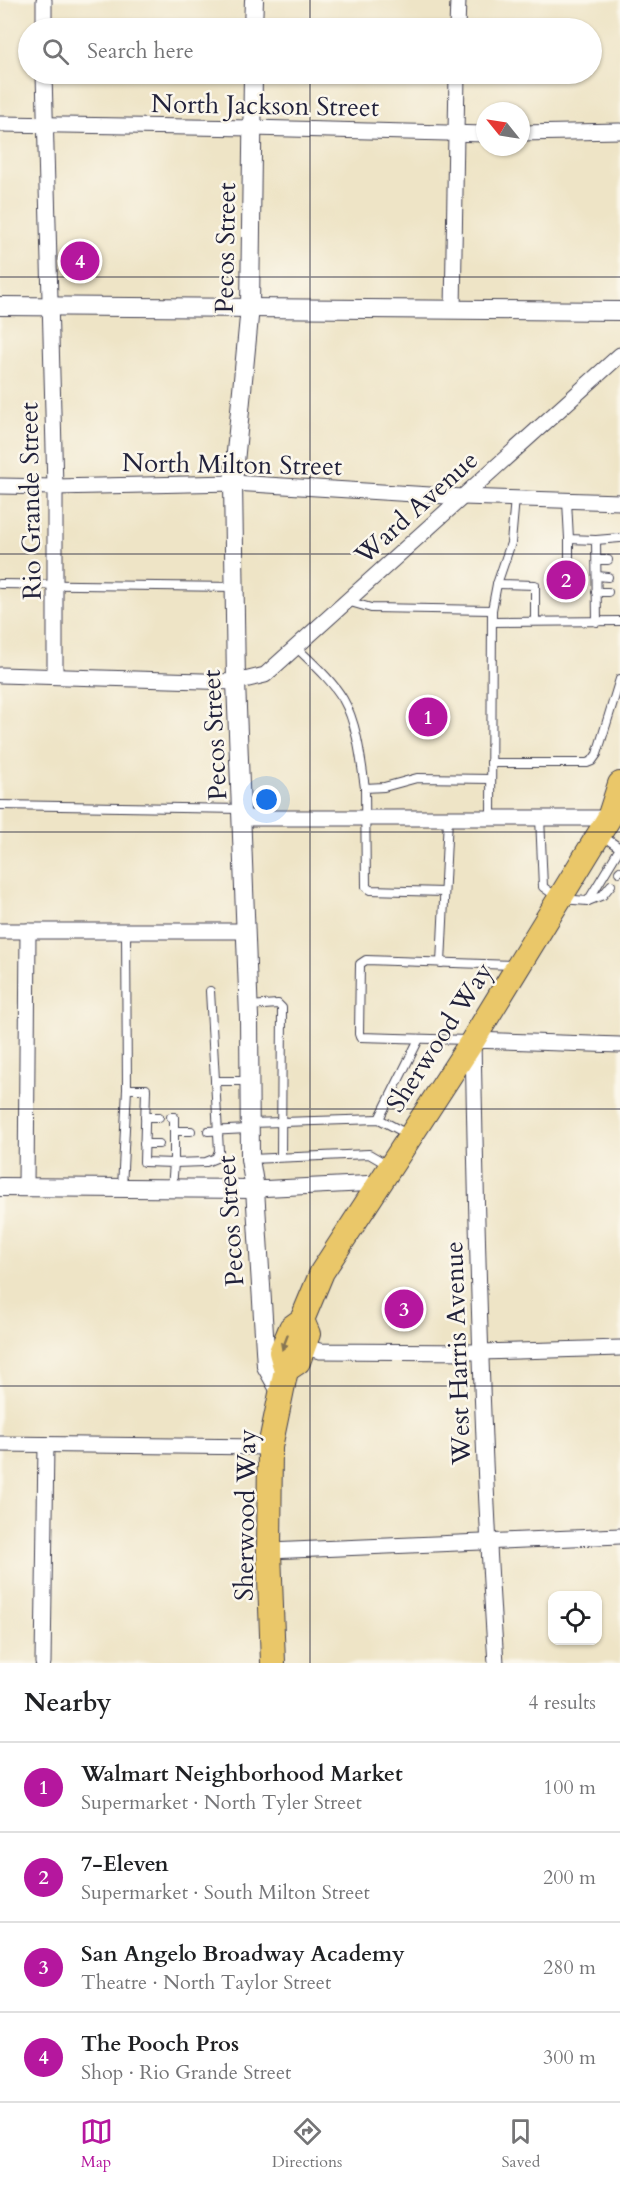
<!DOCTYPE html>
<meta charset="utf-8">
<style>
body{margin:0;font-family:Cardo,serif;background:#f2f2f2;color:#202124}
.controls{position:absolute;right:18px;bottom:18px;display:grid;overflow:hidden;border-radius:12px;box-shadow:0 2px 4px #0004}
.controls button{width:54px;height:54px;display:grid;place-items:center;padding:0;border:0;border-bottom:2px solid #e0e0e0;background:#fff;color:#202124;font:30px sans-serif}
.compass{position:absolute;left:476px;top:102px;width:54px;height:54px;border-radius:50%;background:#fff;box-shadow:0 2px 4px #0004;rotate:300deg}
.you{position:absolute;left:267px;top:800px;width:21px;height:21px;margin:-15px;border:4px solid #fff;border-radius:50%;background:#1a73e8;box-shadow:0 0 0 9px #1a73e833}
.badge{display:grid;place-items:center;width:39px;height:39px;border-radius:50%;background:#b5179e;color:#fff;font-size:20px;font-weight:700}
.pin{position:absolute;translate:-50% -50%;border:3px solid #fff;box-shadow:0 2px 6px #0006}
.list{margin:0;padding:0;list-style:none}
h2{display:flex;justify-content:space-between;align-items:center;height:78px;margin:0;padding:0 24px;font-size:26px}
h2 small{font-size:20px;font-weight:400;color:#757577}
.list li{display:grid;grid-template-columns:39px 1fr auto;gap:18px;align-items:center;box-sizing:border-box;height:90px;padding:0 24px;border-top:2px solid #e0e0e0}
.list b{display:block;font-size:22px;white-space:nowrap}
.list p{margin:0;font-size:20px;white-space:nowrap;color:#757577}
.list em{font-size:20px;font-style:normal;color:#757577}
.icon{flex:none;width:33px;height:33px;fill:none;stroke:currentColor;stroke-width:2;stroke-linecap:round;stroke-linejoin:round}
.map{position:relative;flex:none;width:620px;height:1663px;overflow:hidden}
.search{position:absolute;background:#fff;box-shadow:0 2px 4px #0004;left:18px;right:18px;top:18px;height:66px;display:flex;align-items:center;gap:15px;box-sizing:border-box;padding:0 21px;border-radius:33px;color:#757577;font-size:22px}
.sheet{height:438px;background:#fff}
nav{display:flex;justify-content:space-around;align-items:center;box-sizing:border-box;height:84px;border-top:2px solid #e0e0e0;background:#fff;font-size:16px;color:#757577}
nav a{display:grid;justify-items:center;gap:3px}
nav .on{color:#b5179e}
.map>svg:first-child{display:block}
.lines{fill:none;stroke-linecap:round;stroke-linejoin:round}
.service-casing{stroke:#413f50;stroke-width:10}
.minor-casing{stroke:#413f50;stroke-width:17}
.tertiary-casing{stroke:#413f50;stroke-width:20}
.primary-casing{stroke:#413f50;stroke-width:26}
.service{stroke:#fff;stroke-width:8}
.minor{stroke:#fff;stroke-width:15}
.tertiary{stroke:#fff;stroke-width:18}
.primary{stroke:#eac769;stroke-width:24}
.oneway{fill:#867452}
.grid{fill:none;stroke:#22223b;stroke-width:1.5;stroke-opacity:0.55}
.labels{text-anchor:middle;stroke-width:5;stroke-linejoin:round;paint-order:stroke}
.street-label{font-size:26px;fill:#22223b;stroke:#fbf7ec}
</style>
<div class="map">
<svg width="620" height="1663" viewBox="0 0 620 1663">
<rect width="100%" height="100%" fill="#fbf7ec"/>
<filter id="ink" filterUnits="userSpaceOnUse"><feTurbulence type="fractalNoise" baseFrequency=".0167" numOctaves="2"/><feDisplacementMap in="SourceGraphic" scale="12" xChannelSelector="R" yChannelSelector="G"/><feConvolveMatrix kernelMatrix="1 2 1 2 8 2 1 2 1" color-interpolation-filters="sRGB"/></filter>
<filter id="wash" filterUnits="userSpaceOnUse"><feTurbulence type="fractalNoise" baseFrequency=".008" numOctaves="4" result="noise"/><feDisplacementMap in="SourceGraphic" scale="24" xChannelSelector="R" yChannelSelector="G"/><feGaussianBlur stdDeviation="1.35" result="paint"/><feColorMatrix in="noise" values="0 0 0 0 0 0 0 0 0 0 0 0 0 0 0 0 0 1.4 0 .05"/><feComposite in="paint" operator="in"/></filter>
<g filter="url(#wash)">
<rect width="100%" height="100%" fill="#eee4c6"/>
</g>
<g filter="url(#ink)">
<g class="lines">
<defs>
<g id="service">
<polyline points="567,501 569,539 596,540 597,622"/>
<polyline points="596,540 620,538"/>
<polyline points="569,557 569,539"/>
<polyline points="597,560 608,560"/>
<polyline points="597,576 608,577"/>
<polyline points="0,584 235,587"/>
<polyline points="497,584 535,585 535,621"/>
<polyline points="596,592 608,592"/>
<polyline points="347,601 371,608 492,610 497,584 511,543 515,498"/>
<polyline points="492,622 620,621"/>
<path d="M296,647C312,663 331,679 343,699C357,723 361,760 365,788"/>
<polyline points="491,763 587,763 592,761 597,754 620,679"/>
<polyline points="0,805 241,809"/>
<polyline points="491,817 492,610"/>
<polyline points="540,817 543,887 560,899 588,901 603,895 611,885"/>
<polyline points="601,835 620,848"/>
<polyline points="619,872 620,871"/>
<polyline points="444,892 370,890 366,887 365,788 384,787 417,778 491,779"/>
<polyline points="588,901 620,848"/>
<polyline points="441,963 448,818"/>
<polyline points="249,1006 278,1004 282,1008 281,1157"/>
<polyline points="468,1040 360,1037 359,1034 360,964 366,960 513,965"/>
<polyline points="215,1081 249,1081"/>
<polyline points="127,1089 146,1089 144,1162 174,1163 172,1188"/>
<polyline points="145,1117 159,1117"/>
<polyline points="171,1117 174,1117 174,1163 206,1162 216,1158 219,1151 210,991"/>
<polyline points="379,1119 419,1039"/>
<polyline points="250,1123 379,1119 407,1134"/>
<polyline points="174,1131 191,1131"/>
<polyline points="208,1131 248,1129"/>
<polyline points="144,1144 159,1144"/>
<polyline points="250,1159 369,1154 388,1165"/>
<polyline points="122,1188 127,1089 126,931"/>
</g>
<g id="minor">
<polyline points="44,0 44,28"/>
<polyline points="457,28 458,0"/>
<polyline points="44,74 55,487 55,675"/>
<polyline points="0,124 252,128 485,134"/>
<polyline points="521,133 620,131"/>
<polyline points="453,310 457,74"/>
<polyline points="0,486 55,487 233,483 463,497 620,502"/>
<polyline points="0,675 236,682 265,675 620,355"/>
<polyline points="243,818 614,818"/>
<polyline points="0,931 244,931"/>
<polyline points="26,1187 28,931"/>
<polyline points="255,1189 378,1183"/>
<polyline points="303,1347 320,1351 480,1352 620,1348"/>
<polyline points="0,1444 270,1447"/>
<polyline points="269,1551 620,1536"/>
<polyline points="43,1663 46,1445"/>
<path d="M496,1663C482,1456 477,1248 473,1040L620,1045"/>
</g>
<g id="tertiary">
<polyline points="253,28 254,0"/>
<polyline points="253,74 250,307 233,483 236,682 249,1017 250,1159 255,1189 266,1366 280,1391"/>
<polyline points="0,306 620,311"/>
<polyline points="0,1187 255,1189"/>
</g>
<g id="primary">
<polyline points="286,1370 298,1362 308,1334 302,1320"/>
<polyline points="273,1663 269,1551 270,1447 286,1370 281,1352 291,1328 302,1320 322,1272 473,1040 609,818 620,784"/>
</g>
</defs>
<use href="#service" class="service-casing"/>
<use href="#minor" class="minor-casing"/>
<use href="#tertiary" class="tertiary-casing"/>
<use href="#primary" class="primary-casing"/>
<use href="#service" class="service"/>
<use href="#minor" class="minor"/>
<use href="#tertiary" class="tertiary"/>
<use href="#primary" class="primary"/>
</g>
<defs><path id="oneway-solid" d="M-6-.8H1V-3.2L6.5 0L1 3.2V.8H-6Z" transform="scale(1.5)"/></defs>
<use class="oneway" href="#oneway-solid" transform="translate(285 1342) rotate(111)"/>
</g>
<path class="grid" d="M310,0V28M310,74V1663M0,277H620M0,554H620M0,832H620M0,1109H620M0,1386H620"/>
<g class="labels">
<g class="street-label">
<text transform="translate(265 105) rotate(1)" y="9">North Jackson Street</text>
<text transform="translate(225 248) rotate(-89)" y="9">Pecos Street</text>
<text transform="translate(232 464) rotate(1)" y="9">North Milton Street</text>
<text transform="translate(30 501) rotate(-91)" y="9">Rio Grande Street</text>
<text transform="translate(416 507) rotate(-42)" y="9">Ward Avenue</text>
<text transform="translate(214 735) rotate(-93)" y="9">Pecos Street</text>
<text transform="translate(439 1037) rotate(-57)" y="9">Sherwood Way</text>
<text transform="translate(230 1221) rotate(-94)" y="9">Pecos Street</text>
<text transform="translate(457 1353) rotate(-92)" y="9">West Harris Avenue</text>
<text transform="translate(245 1515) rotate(-89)" y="9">Sherwood Way</text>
</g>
</g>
</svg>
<div class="controls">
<button><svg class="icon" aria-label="locate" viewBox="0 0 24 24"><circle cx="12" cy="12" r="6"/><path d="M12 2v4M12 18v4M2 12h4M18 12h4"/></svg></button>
</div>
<svg class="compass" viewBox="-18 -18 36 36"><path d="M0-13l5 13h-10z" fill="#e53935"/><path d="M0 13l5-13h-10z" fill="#757577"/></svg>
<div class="you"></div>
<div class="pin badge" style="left:428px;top:717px">1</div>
<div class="pin badge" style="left:566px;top:580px">2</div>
<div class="pin badge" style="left:404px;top:1309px">3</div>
<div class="pin badge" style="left:80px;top:261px">4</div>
<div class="search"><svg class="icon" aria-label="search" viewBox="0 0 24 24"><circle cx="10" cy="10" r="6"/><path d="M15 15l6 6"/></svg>Search here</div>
</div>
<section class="sheet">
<h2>Nearby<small>4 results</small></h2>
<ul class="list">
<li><span class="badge">1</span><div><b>Walmart Neighborhood Market</b><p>Supermarket · North Tyler Street</p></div><em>100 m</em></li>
<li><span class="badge">2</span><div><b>7-Eleven</b><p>Supermarket · South Milton Street</p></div><em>200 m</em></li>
<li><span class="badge">3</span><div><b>San Angelo Broadway Academy</b><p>Theatre · North Taylor Street</p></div><em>280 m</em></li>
<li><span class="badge">4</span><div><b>The Pooch Pros</b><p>Shop · Rio Grande Street</p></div><em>300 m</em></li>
</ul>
</section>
<nav>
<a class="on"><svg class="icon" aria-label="map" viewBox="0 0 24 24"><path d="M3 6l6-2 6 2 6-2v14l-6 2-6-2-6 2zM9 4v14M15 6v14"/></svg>Map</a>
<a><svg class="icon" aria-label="directions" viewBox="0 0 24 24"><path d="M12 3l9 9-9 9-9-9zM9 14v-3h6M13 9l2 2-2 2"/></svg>Directions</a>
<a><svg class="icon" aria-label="saved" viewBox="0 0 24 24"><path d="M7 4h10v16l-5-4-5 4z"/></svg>Saved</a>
</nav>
